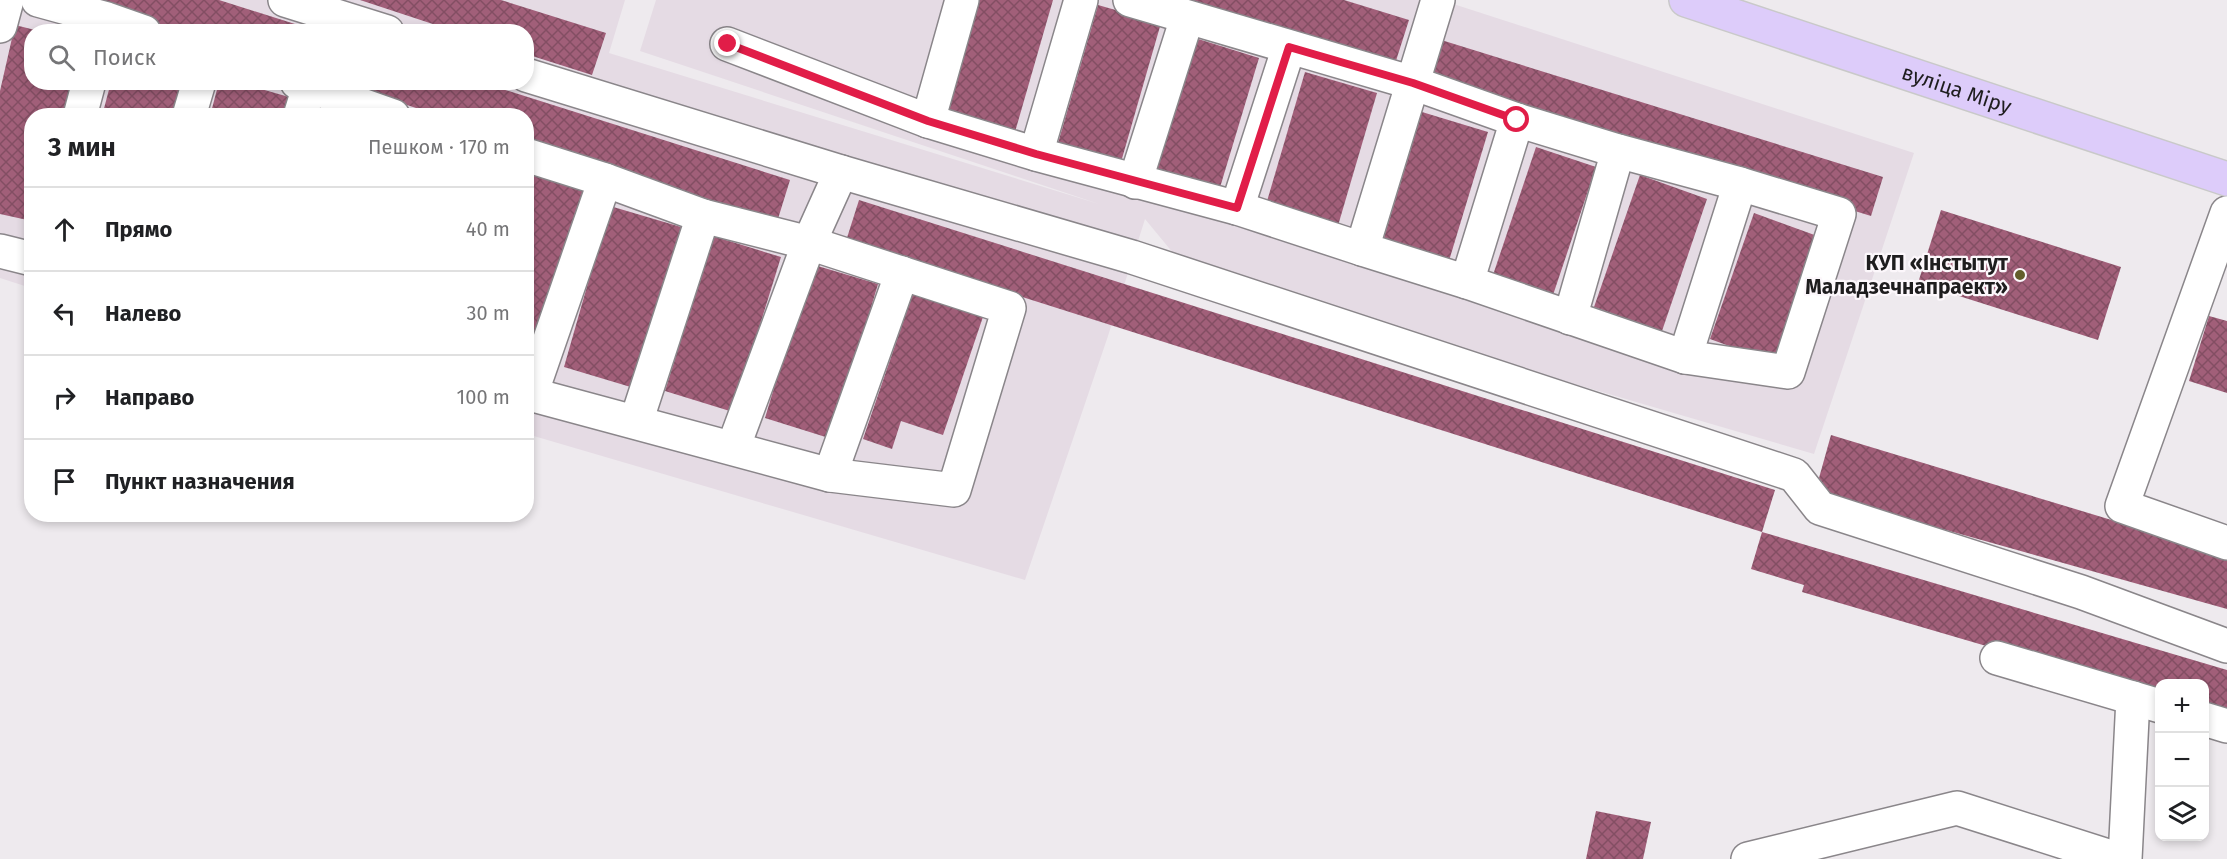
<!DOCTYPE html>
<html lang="ru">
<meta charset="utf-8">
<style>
body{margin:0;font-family:"Fira Sans",sans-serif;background:#f6f6f6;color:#202124}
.controls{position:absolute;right:18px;bottom:18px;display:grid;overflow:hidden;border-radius:12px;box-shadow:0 3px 9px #0003}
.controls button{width:54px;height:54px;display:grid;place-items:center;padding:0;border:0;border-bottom:2px solid #e0e0e0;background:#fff;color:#202124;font:30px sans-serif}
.stop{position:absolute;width:18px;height:18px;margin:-14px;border:4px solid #e11d48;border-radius:50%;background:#fff}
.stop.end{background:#e11d48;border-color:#fff;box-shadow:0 2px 6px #0008}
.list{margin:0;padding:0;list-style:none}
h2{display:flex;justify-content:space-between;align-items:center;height:78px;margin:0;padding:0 24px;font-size:26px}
h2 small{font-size:20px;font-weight:400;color:#757577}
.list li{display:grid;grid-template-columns:39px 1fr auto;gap:18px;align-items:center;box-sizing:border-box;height:84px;padding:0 24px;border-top:2px solid #e0e0e0}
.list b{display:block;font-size:22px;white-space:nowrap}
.list em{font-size:20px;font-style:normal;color:#757577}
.icon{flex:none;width:33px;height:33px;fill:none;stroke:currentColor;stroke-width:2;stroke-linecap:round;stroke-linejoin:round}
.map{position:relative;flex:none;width:2227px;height:859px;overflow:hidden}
.search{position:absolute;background:#fff;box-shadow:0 3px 9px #0003;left:24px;top:24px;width:510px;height:66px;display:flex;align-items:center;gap:15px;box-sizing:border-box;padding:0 21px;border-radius:24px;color:#757577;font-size:22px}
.panel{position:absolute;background:#fff;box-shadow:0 3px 9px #0003;left:24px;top:108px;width:510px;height:414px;border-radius:24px}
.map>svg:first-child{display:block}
.built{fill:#e5dbe4;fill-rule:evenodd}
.building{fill:url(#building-cross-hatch)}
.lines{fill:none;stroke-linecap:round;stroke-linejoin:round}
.minor-casing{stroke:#8a868a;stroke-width:36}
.major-casing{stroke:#c9c9c9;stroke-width:36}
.minor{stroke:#fff;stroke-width:33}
.major{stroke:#ddccfa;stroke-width:33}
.route{stroke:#e11d48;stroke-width:8}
.poi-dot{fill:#635e2b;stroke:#fcf7fb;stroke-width:2}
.labels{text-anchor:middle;stroke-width:4.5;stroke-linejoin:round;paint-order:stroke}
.street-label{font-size:21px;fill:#1e1d1e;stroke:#fcf7fb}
.poi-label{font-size:21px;font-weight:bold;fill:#1e1d1e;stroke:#fcf7fb;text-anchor:end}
</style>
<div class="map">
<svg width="2227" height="859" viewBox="0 0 2227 859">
<defs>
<pattern id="building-cross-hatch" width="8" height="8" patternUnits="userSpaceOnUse" patternTransform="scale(1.5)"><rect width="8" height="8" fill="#a15f79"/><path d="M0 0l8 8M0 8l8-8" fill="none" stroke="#834e63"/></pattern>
</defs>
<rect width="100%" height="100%" fill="#eeeaee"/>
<path class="built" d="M0,0H625L609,53L1099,204L640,51L656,0H1441L1914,153L1814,454L1188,271L1145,219L1108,336L1025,580L527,434L526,116H32L31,288L0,278ZM32,32H526V82H32Z"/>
<g class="building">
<polygon points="77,0 219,0 317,31 175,32"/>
<polygon points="360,0 501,0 606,33 592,75 526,54 526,32 457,32"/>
<polygon points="974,0 1053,0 1015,132 942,111"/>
<polygon points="1183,0 1344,0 1409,20 1394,67"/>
<polygon points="1098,5 1161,23 1121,162 1058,143"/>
<polygon points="15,25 39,31 32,32 32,82 75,82 67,116 32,116 32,221 0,214 0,91"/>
<polygon points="1195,38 1259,58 1218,194 1154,174"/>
<polygon points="1438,39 1883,177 1871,216 1426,78"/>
<polygon points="1305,72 1377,93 1337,229 1265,208"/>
<polygon points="111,82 185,82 176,116 102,116"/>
<polygon points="219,82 236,82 289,97 284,116 210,116"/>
<polygon points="338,82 480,82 790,180 777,222 526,143 526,116 440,116"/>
<polygon points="320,107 346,116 317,116"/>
<polygon points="1422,112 1488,132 1448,264 1382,244"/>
<polygon points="1536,147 1596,167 1553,295 1493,275"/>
<polygon points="526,169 585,188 530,361 526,360"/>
<polygon points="1640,175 1707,199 1662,331 1594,307"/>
<polygon points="859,200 1775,490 1762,532 846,241"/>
<polygon points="610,206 681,227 634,388 564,367"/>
<polygon points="1941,210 2121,267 2098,340 1918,283"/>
<polygon points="1754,213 1820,237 1776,363 1710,339"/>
<polygon points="713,236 781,257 733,412 665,391"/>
<polygon points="811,264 878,284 832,439 765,418"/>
<polygon points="916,284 986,308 943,435 901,421 892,449 863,439"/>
<polygon points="2209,316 2227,321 2227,393 2189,381"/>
<polygon points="1831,435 2227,555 2227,609 1832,498 1819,478"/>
<polygon points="1762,532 2227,670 2227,717 2204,711 2204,684 2160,684 2160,697 1802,592 1804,585 1751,569"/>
<polygon points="1596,811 1651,822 1643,859 1586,859"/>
</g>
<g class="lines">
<defs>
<g id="minor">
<polyline points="38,0 107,19 144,32"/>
<polyline points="285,0 387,32"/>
<polyline points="1130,0 1413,83 1517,120 1618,151 1740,184 1839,214 1788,372 1685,357 1467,282 1362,249 1438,0"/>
<polyline points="0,26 7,0"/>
<polyline points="727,44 928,121 1036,154 1237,208 1362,249"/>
<polyline points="526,75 841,172 1132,257 1794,475 1820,508 2081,592 2227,646"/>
<polyline points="297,82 393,116"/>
<polyline points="80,116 89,82"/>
<polyline points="189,116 199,82"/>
<polyline points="300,116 309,87"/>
<polyline points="928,121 962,0"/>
<polyline points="1036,154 1081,0"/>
<polyline points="526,155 605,180 703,216 809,243 1009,308 954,490 830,475 526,393"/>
<polyline points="1135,182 1187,18"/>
<polyline points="1237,208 1289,47"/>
<polyline points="2227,213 2122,506 2227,543"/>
<polyline points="0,251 32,259"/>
<polyline points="1467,282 1517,120"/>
<polyline points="1570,318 1618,151"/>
<polyline points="1685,357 1740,184"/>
<polyline points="531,394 605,180"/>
<polyline points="636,422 703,216"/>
<polyline points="733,448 809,243 841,172"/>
<polyline points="830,475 902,273"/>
<polyline points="1997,658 2160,706"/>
<polyline points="2204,719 2227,726"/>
<polyline points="1748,859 1957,808 2117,859"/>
<polyline points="2125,859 2133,698"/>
</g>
<g id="major">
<path id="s1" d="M1686,0L2227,179"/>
</g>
</defs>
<use href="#minor" class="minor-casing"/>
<use href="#major" class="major-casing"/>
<use href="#minor" class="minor"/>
<use href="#major" class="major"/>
</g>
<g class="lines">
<polyline class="route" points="728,44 928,121 1036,154 1237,208 1289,47 1413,83 1517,120"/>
</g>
<circle class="poi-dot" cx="2020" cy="275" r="6"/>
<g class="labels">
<g class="street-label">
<text dy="7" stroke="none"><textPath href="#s1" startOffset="285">вуліца Міру</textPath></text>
</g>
<g class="poi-label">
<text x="2008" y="270">КУП «Інстытут<tspan x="2008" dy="24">Маладзечнапраект»</tspan></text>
</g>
</g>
</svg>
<div class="controls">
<button>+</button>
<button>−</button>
<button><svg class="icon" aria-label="layers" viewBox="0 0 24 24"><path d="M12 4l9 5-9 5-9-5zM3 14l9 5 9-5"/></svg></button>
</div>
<div class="stop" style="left:1517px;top:120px"></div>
<div class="stop end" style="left:728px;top:44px"></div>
<div class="search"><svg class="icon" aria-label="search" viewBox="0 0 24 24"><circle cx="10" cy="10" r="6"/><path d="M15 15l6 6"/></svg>Поиск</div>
<section class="panel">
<h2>3 мин<small>Пешком · 170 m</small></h2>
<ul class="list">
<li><svg class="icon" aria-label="ahead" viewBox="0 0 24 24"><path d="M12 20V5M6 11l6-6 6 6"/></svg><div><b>Прямо</b></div><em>40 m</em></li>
<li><svg class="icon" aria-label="left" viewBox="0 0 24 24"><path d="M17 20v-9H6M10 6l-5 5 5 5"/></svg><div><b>Налево</b></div><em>30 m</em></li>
<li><svg class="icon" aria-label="right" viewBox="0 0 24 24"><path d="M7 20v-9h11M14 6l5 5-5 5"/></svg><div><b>Направо</b></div><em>100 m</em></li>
<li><svg class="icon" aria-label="arrive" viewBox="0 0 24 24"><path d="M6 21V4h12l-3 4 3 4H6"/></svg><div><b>Пункт назначения</b></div></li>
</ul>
</section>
</div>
